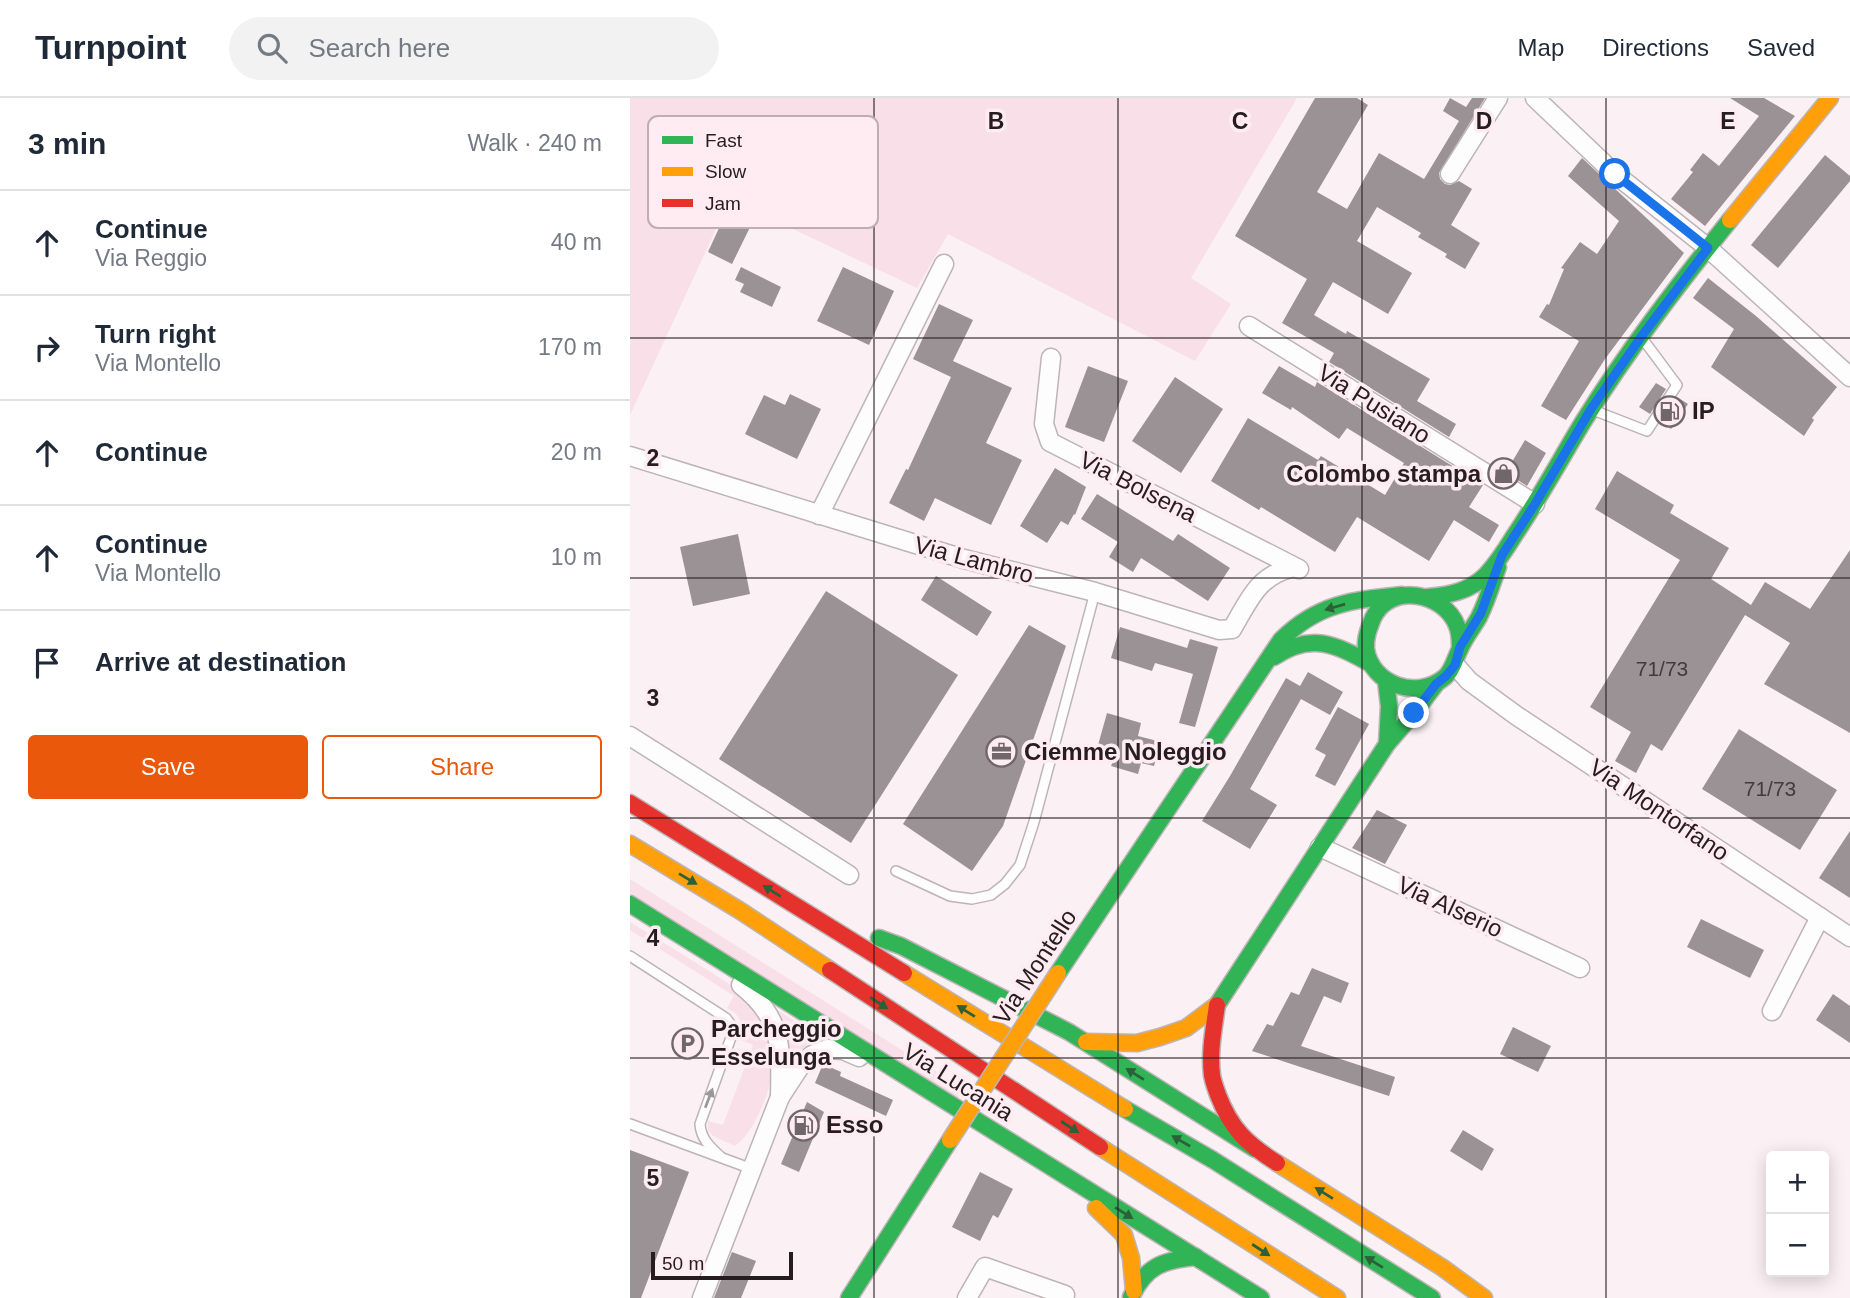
<!DOCTYPE html>
<meta charset="utf-8">
<style>
body{margin:0;font-family:Arial,sans-serif;background:#f2f2f3;color:#1f2937}
.controls{position:absolute;right:21px;bottom:21px;display:grid;overflow:hidden;border-radius:7px;box-shadow:0 4px 18px #0003}
.controls button{width:63px;height:63px;display:grid;place-items:center;padding:0;border:0;border-bottom:2px solid #e0e1e3;background:#fff;color:#1f2937;font:35px sans-serif}
.scale{position:absolute;left:21px;bottom:18px;width:142px;box-sizing:border-box;padding-left:7px;border:4px solid #251d20;border-top:0;font-size:19px;line-height:24px;white-space:nowrap;color:#251d20;-webkit-text-stroke:5px #ffecf2;paint-order:stroke}
.stop{position:absolute;width:21px;height:21px;margin:-16px;border:5px solid #1a73e8;border-radius:50%;background:#fff}
.stop.end{background:#1a73e8;border-color:#fff;box-shadow:0 2px 7px #0008}
.list{margin:0;padding:0;list-style:none}
h2{display:flex;justify-content:space-between;align-items:center;height:91px;margin:0;padding:0 28px;font-size:30px}
h2 small{font-size:23px;font-weight:400;color:#747a83}
.list li{display:grid;grid-template-columns:46px 1fr auto;gap:21px;align-items:center;box-sizing:border-box;height:105px;padding:0 28px;border-top:2px solid #e0e1e3}
.list b{display:block;font-size:26px;white-space:nowrap}
.list p{margin:0;font-size:23px;white-space:nowrap;color:#747a83}
.list em{font-size:23px;font-style:normal;color:#747a83}
.actions{display:flex;gap:14px;padding:21px 28px}
.actions a{flex:1;padding:16px 0;border:2px solid #ea580c;border-radius:7px;text-align:center;font-size:24px;color:#ea580c}
.actions .main{background:#ea580c;color:#fff}
.icon{flex:none;width:38px;height:38px;fill:none;stroke:currentColor;stroke-width:2;stroke-linecap:round;stroke-linejoin:round}
.map{position:relative;flex:none;width:1220px;height:1200px;overflow:hidden}
header{display:flex;align-items:center;gap:42px;box-sizing:border-box;height:98px;padding:0 35px;background:#fff;border-bottom:2px solid #e0e1e3}
header strong{font-size:33px}
nav{display:flex;gap:38px;margin-inline-start:auto;font-size:24px}
.search{width:490px;height:63px;background:#f2f2f3;display:flex;align-items:center;gap:18px;box-sizing:border-box;padding:0 24px;border-radius:38px;color:#747a83;font-size:26px}
main{display:flex}
aside{flex:1;background:#fff}
.map>svg:first-child{display:block}
.green{fill:#f9dfe7}
.building{fill:#9b9295}
.lines{fill:none;stroke-linecap:round;stroke-linejoin:round}
.lane-casing{stroke:#bdb4b6;stroke-width:12}
.street-casing{stroke:#bdb4b6;stroke-width:21}
.fast-casing{stroke:#bdb4b6;stroke-width:19}
.slow-casing{stroke:#bdb4b6;stroke-width:19}
.jam-casing{stroke:#bdb4b6;stroke-width:19}
.lane{stroke:#fefdfd;stroke-width:9}
.street{stroke:#fefdfd;stroke-width:18}
.fast{stroke:#30b455;stroke-width:16}
.slow{stroke:#ff9f0a;stroke-width:16}
.jam{stroke:#e5322d;stroke-width:16}
.slow-bridge-casing{stroke:#bdb4b6;stroke-width:19;stroke-linecap:butt}
.slow-bridge{stroke:#ff9f0a;stroke-width:16}
.oneway{fill:#2a6138}
.oneway2{fill:#9c989a}
.route{stroke:#1a73e8;stroke-width:9}
.grid{fill:none;stroke:#251d20;stroke-width:2;stroke-opacity:0.55}
.labels{text-anchor:middle;stroke-width:7;stroke-linejoin:round;paint-order:stroke}
.number-label{font-size:21px;fill:#423a3d}
.street-label{font-size:24px;fill:#251d20;stroke:#ffecf2}
.poi-label{font-size:24px;font-weight:bold;fill:#251d20;stroke:#ffecf2;text-anchor:start}
.key{fill:#ffecf2;stroke:#beaeb3;stroke-width:2}
.key-label{font-size:19px;fill:#251d20}
.grid-label{font-size:23px;text-anchor:middle;font-weight:bold;fill:#251d20;stroke:#ffecf2;stroke-width:7;stroke-linejoin:round;paint-order:stroke}
</style>
<header>
<strong>Turnpoint</strong>
<div class="search"><svg class="icon" aria-label="search" viewBox="0 0 24 24"><circle cx="10" cy="10" r="6"/><path d="M15 15l6 6"/></svg>Search here</div>
<nav><a>Map</a><a>Directions</a><a>Saved</a></nav>
</header>
<main>
<aside>
<h2>3 min<small>Walk · 240 m</small></h2>
<ul class="list">
<li><svg class="icon" aria-label="ahead" viewBox="0 0 24 24"><path d="M12 20V5M6 11l6-6 6 6"/></svg><div><b>Continue</b><p>Via Reggio</p></div><em>40 m</em></li>
<li><svg class="icon" aria-label="right" viewBox="0 0 24 24"><path d="M7 20v-9h11M14 6l5 5-5 5"/></svg><div><b>Turn right</b><p>Via Montello</p></div><em>170 m</em></li>
<li><svg class="icon" aria-label="ahead" viewBox="0 0 24 24"><path d="M12 20V5M6 11l6-6 6 6"/></svg><div><b>Continue</b></div><em>20 m</em></li>
<li><svg class="icon" aria-label="ahead" viewBox="0 0 24 24"><path d="M12 20V5M6 11l6-6 6 6"/></svg><div><b>Continue</b><p>Via Montello</p></div><em>10 m</em></li>
<li><svg class="icon" aria-label="arrive" viewBox="0 0 24 24"><path d="M6 21V4h12l-3 4 3 4H6"/></svg><div><b>Arrive at destination</b></div></li>
</ul>
<div class="actions"><a class="main">Save</a><a>Share</a></div>
</aside>
<div class="map">
<svg width="1220" height="1200" viewBox="0 0 1220 1200">
<rect width="100%" height="100%" fill="#fbf0f3"/>
<g class="green">
<polygon points="0,0 667,0 561,180 601,206 565,263 318,136 287,190 100,101 0,317"/>
<polygon points="0,781 334,991 327,1002 0,798"/>
<path d="M0,824C23,838 45,852 68,866C88,879 113,892 127,912C144,935 145,974 136,999C129,1017 120,1037 105,1048L83,1038L78,1032V1023L93,1027L123,947L110,942L115,930L106,916L97,910L104,898L0,832Z"/>
<polygon points="149,913 191,940 182,942 162,960 158,957 156,932"/>
</g>
<g class="building">
<polygon points="685,0 727,0 738,7 687,94 717,111 749,55 794,81 829,23 813,13 820,0 836,9 842,0 855,0 809,75 810,81 815,86 820,87 829,83 842,91 821,127 850,145 835,171 815,159 817,156 788,139 791,135 747,109 727,143 782,175 758,216 703,184 684,217 716,236 717,233 800,281 787,303 826,326 819,339 699,264 704,255 652,225 677,181 605,138"/>
<polygon points="1100,0 1134,0 1165,18 1075,128 1041,101 1063,74 1060,72 1073,55 1089,68 1129,18"/>
<polygon points="1195,57 1220,78 1220,83 1148,170 1121,147"/>
<polygon points="952,60 1054,155 975,261 936,322 911,308 949,243 909,219 917,206 919,207 934,171 931,170 950,144 967,156 989,123 938,78"/>
<polygon points="101,104 126,117 102,166 78,154"/>
<polygon points="111,169 151,189 142,209 110,194 114,186 105,182"/>
<polygon points="213,169 264,193 239,247 187,223"/>
<polygon points="1078,180 1126,218 1207,289 1182,320 1184,322 1174,338 1081,269 1104,231 1063,200"/>
<polygon points="309,206 343,222 323,263 382,290 356,345 392,362 361,427 305,400 294,423 259,405 276,371 278,372 321,279 283,261"/>
<polygon points="458,268 498,283 474,344 435,329"/>
<polygon points="649,268 685,289 687,284 853,387 839,409 869,427 859,444 824,422 799,463 727,419 705,454 631,409 629,412 581,383 618,320 688,362 691,358 755,397 774,365 717,330 709,341 662,309 661,312 632,295"/>
<polygon points="545,279 593,311 551,375 502,343"/>
<polygon points="1026,285 1036,291 1020,316 1009,309"/>
<polygon points="160,296 191,311 167,361 115,336 134,297 155,307"/>
<polygon points="1047,299 1058,306 1041,331 1031,324"/>
<polygon points="895,342 916,355 897,388 867,369 872,359 882,364"/>
<polygon points="425,370 456,389 445,417 444,416 438,427 431,423 417,445 390,428"/>
<polygon points="987,373 1044,407 1040,415 1099,450 1081,481 1121,507 1135,484 1180,511 1220,452 1220,635 1134,586 1160,545 1115,517 1032,653 1021,646 1006,675 985,663 1001,634 960,609 1050,462 965,411"/>
<polygon points="467,396 543,443 548,436 600,470 578,503 511,460 503,474 479,459 488,444 451,421"/>
<polygon points="108,436 120,496 63,508 50,449"/>
<polygon points="306,478 362,514 347,538 291,502"/>
<polygon points="196,493 328,577 221,745 89,661"/>
<polygon points="399,527 436,548 373,728 342,773 273,726"/>
<polygon points="490,529 557,550 560,541 588,549 565,629 549,625 563,576 525,565 522,573 481,560"/>
<polygon points="678,574 713,594 700,617 671,601 620,691 647,707 620,751 572,723 600,678 656,580 670,588"/>
<polygon points="708,609 739,626 705,688 685,678 696,657 685,651"/>
<polygon points="477,615 511,625 508,638 531,644 524,668 511,665 508,676 481,668 483,663 465,658"/>
<polygon points="1109,631 1207,692 1170,752 1072,691"/>
<polygon points="747,712 777,727 755,766 722,750"/>
<polygon points="1220,733 1220,800 1189,780"/>
<polygon points="1071,821 1134,852 1120,880 1057,849"/>
<polygon points="682,870 719,885 711,905 694,898 671,948 765,979 759,998 622,953 637,926 643,928 661,894 669,897"/>
<polygon points="1203,896 1220,908 1220,945 1186,922"/>
<polygon points="883,929 921,948 908,974 870,956"/>
<polygon points="193,966 211,974 210,978 263,1002 256,1018 185,985"/>
<polygon points="177,1004 194,1014 169,1074 151,1066"/>
<polygon points="833,1032 864,1051 852,1073 820,1053"/>
<polygon points="0,1052 59,1074 11,1200 0,1200"/>
<polygon points="350,1074 383,1091 368,1120 363,1117 350,1143 322,1129"/>
<polygon points="102,1154 126,1163 111,1200 84,1200"/>
</g>
<g class="lines">
<defs>
<g id="lane">
<polyline points="963,312 1017,333 1047,287 1012,240"/>
<polyline points="266,773 320,798 342,801 361,797 375,786 390,767 404,724 465,494"/>
<path d="M0,858L96,920L104,931L70,1026C71,1041 80,1049 91,1059"/>
<polyline points="0,1026 122,1071"/>
</g>
<g id="street">
<polyline points="905,0 985,76 1078,150 1220,279"/>
<polyline points="820,76 868,0"/>
<polyline points="619,228 905,406"/>
<polyline points="421,260 414,326 420,344 669,471"/>
<path d="M0,358L334,461L465,494L589,532L602,531C620,501 627,478 664,469"/>
<polyline points="189,417 314,166"/>
<polyline points="825,567 839,583 887,618 1220,839"/>
<polyline points="0,638 219,777"/>
<polyline points="690,749 950,870"/>
<path d="M111,887C153,920 151,949 150,999"/>
<polyline points="1142,913 1190,819"/>
<polyline points="72,1200 150,999 171,967 182,957 197,951 213,952 229,959"/>
<polyline points="337,1200 355,1169 435,1197"/>
</g>
<g id="fast">
<path d="M798,499C820,497 840,493 856,477C867,465 876,451 884,438C909,401 930,362 953,324C997,253 1048,187 1100,122"/>
<path d="M830,549C830,542 830,535 827,528C814,494 760,484 743,520C739,530 735,540 736,551C742,588 788,602 815,579C823,572 825,560 830,551C835,539 843,530 849,519C857,503 862,486 868,469"/>
<path d="M644,559C681,534 705,546 741,566"/>
<polyline points="756,583 759,608 757,646"/>
<polyline points="0,806 631,1200"/>
<polyline points="249,840 271,848 439,934 625,1051"/>
<path d="M428,875L651,542C688,505 723,502 772,497"/>
<polyline points="587,907 757,646 784,615 806,586"/>
<polyline points="495,1011 583,1062 802,1200"/>
<path d="M501,1199C516,1168 533,1162 566,1159"/>
<polyline points="219,1200 320,1042"/>
</g>
<g id="slow">
<polyline points="1100,122 1200,0"/>
<polyline points="0,746 109,812 200,872"/>
<polyline points="274,875 495,1011"/>
<polyline points="456,944 507,945 530,939 556,930 587,907"/>
<polyline points="470,1049 707,1200"/>
<polyline points="647,1065 813,1170 854,1200"/>
<polyline points="466,1110 494,1137 501,1160 504,1193"/>
</g>
<g id="jam">
<polyline points="0,705 274,875"/>
<polyline points="200,872 470,1049"/>
<path d="M587,907C584,930 579,953 582,977C583,984 586,991 588,997C601,1031 617,1046 647,1065"/>
</g>
</defs>
<use href="#lane" class="lane-casing"/>
<use href="#street" class="street-casing"/>
<use href="#fast" class="fast-casing"/>
<use href="#slow" class="slow-casing"/>
<use href="#jam" class="jam-casing"/>
<use href="#lane" class="lane"/>
<use href="#street" class="street"/>
<use href="#fast" class="fast"/>
<use href="#slow" class="slow"/>
<use href="#jam" class="jam"/>
<defs>
<polyline id="slow-bridge" points="320,1042 428,875"/>
</defs>
<use href="#slow-bridge" class="slow-bridge-casing"/>
<use href="#slow-bridge" class="slow-bridge"/>
</g>
<defs><path id="oneway-solid" d="M-6-.8H1V-3.2L6.5 0L1 3.2V.8H-6Z" transform="scale(1.75)"/></defs>
<g class="oneway">
<use href="#oneway-solid" transform="translate(705 509) rotate(164)"/>
<use href="#oneway-solid" transform="translate(58 781) rotate(31)"/>
<use href="#oneway-solid" transform="translate(142 793) rotate(-148)"/>
<use href="#oneway-solid" transform="translate(249 905) rotate(33)"/>
<use href="#oneway-solid" transform="translate(336 913) rotate(-148)"/>
<use href="#oneway-solid" transform="translate(505 976) rotate(-148)"/>
<use href="#oneway-solid" transform="translate(440 1029) rotate(33)"/>
<use href="#oneway-solid" transform="translate(551 1043) rotate(-150)"/>
<use href="#oneway-solid" transform="translate(694 1095) rotate(-148)"/>
<use href="#oneway-solid" transform="translate(494 1115) rotate(32)"/>
<use href="#oneway-solid" transform="translate(631 1152) rotate(33)"/>
<use href="#oneway-solid" transform="translate(744 1164) rotate(-148)"/>
</g>
<use class="oneway2" href="#oneway-solid" transform="translate(79 1000) rotate(-69)"/>
<g class="lines">
<polyline class="route" points="784,615 806,586 816,578 825,567 830,549 851,515 872,457 905,406 961,311 1011,239 1078,150 985,76"/>
</g>
<path class="grid" d="M244,0V1200M488,0V1200M732,0V1200M976,0V1200M0,240H1220M0,480H1220M0,720H1220M0,960H1220"/>
<defs>
<symbol id="fuel-ring" viewBox="-11 -11 22 22"><circle r="9.5" fill="#ffecf2" stroke="#70676a" stroke-width="1.5"/><path d="M-5.5-6h7V0h2V4h1.3V-2.5L3-4.5l.8-.8L6-3V5H2.5V1h-1V6h-7ZM-4.2-4.7v3.2H.2V-4.7Z" fill="#70676a"/></symbol>
<symbol id="shop-ring" viewBox="-11 -11 22 22"><circle r="9.5" fill="#ffecf2" stroke="#70676a" stroke-width="1.5"/><path d="M-5-2.5h2.3a2.7 3.5 0 0 1 5.4 0H5L5.5 6h-11ZM-1.5-2.5h3a1.5 2.3 0 0 0-3 0Z" fill="#70676a"/></symbol>
<symbol id="office-ring" viewBox="-11 -11 22 22"><circle r="9.5" fill="#ffecf2" stroke="#70676a" stroke-width="1.5"/><path d="M-6-3h4V-5.5h4V-3h4V5H-6ZM-1-4.5V-3h2v-1.5ZM-6 0V1H6V0Z" fill="#70676a"/></symbol>
<symbol id="parking-ring" viewBox="-11 -11 22 22"><circle r="9.5" fill="#ffecf2" stroke="#70676a" stroke-width="1.5"/><path d="M-3.5-5.5H1a3.5 3.5 0 0 1 0 7H-1V5.5H-3.5ZM-1-3.4V-.6H.8a1.4 1.4 0 0 0 0-2.8Z" fill="#70676a"/></symbol>
</defs>
<g fill-rule="evenodd">
<use href="#fuel-ring" x="1022" y="296" width="35" height="35"/>
<use href="#shop-ring" x="856" y="358" width="35" height="35"/>
<use href="#office-ring" x="354" y="636" width="35" height="35"/>
<use href="#parking-ring" x="40" y="928" width="35" height="35"/>
<use href="#fuel-ring" x="156" y="1010" width="35" height="35"/>
</g>
<g class="labels">
<g class="number-label">
<text x="1032" y="578">71/73</text>
<text x="1140" y="698">71/73</text>
</g>
<g class="street-label">
<text transform="translate(744 306) rotate(32)" y="8">Via Pusiano</text>
<text transform="translate(508 389) rotate(27)" y="8">Via Bolsena</text>
<text transform="translate(344 462) rotate(15)" y="8">Via Lambro</text>
<text transform="translate(1029 712) rotate(34)" y="8">Via Montorfano</text>
<text transform="translate(820 809) rotate(25)" y="8">Via Alserio</text>
<text transform="translate(405 869) rotate(-57)" y="8">Via Montello</text>
<text transform="translate(328 984) rotate(32)" y="8">Via Lucania</text>
</g>
<g class="poi-label">
<text x="1062" y="321">IP</text>
<text x="851" y="384" text-anchor="end">Colombo stampa</text>
<text x="394" y="662">Ciemme Noleggio</text>
<text x="81" y="939">Parcheggio<tspan x="81" dy="28">Esselunga</tspan></text>
<text x="196" y="1035">Esso</text>
</g>
</g>
<rect x="18" y="18" width="230" height="112" rx="10" class="key"/>
<rect x="32" y="38" width="31" height="8" fill="#30b455"/>
<rect x="32" y="69" width="31" height="9" fill="#ff9f0a"/>
<rect x="32" y="101" width="31" height="8" fill="#e5322d"/>
<g class="key-label">
<text x="75" y="49">Fast</text>
<text x="75" y="80">Slow</text>
<text x="75" y="112">Jam</text>
</g>
<g class="grid-label">
<text x="366" y="31">B</text>
<text x="610" y="31">C</text>
<text x="854" y="31">D</text>
<text x="1098" y="31">E</text>
<text x="23" y="368">2</text>
<text x="23" y="608">3</text>
<text x="23" y="848">4</text>
<text x="23" y="1088">5</text>
</g>
</svg>
<div class="controls">
<button>+</button>
<button>−</button>
</div>
<div class="scale">50 m</div>
<div class="stop" style="left:985px;top:76px"></div>
<div class="stop end" style="left:784px;top:615px"></div>
</div>
</main>
